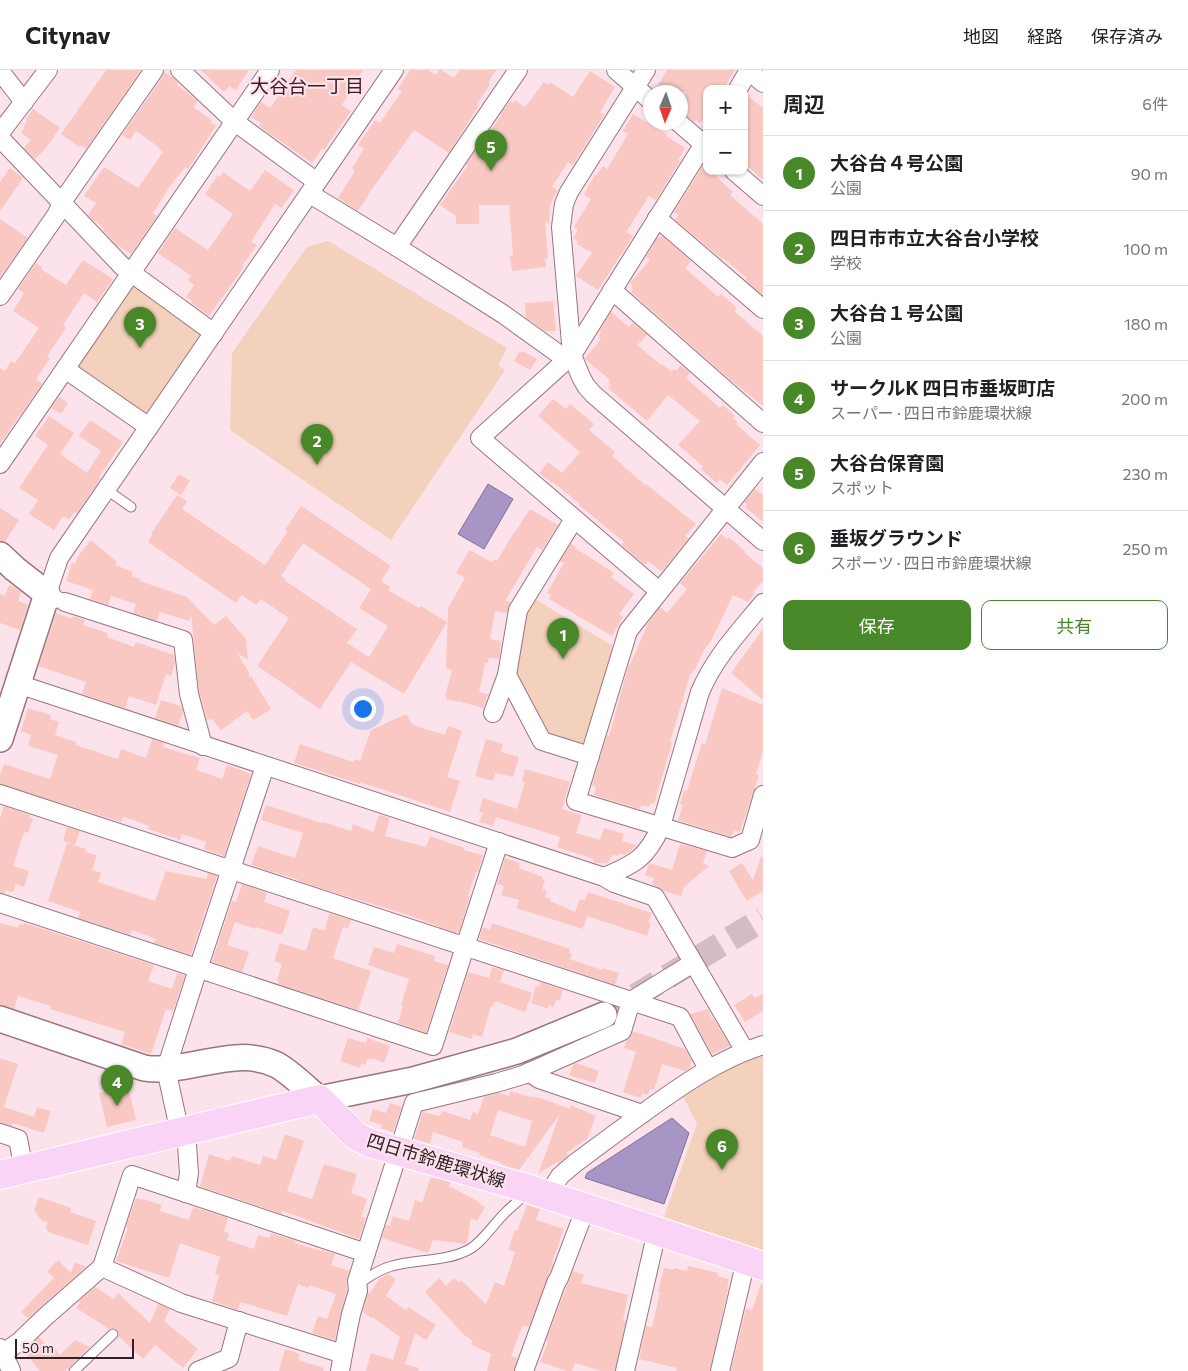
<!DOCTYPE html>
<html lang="ja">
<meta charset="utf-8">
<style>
body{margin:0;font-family:Commissioner,"Noto Sans JP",sans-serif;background:#f6f6f6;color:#202124}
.controls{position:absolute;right:15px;top:15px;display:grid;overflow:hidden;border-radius:10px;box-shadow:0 1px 4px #0004}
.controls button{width:45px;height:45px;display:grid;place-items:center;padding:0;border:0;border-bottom:1px solid #e0e0e0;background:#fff;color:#202124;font:25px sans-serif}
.compass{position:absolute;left:643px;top:15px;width:45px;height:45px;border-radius:50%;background:#fff;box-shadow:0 1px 4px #0004;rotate:182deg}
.scale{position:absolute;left:15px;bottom:12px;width:119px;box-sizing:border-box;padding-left:5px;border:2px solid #302126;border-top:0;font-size:14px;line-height:18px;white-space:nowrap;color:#302126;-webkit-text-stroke:4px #fce3eb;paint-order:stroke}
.you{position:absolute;left:362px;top:638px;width:18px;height:18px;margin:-12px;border:4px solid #fff;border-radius:50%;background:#1a73e8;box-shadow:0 0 0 8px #1a73e833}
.badge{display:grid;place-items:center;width:32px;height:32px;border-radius:50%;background:#498829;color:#fff;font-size:16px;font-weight:700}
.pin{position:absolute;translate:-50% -41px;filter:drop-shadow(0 1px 2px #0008)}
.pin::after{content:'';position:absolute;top:26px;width:18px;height:15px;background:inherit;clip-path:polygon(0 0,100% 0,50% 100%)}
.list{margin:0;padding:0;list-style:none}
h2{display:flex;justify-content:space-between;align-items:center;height:65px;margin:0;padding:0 20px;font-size:21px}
h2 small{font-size:16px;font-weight:400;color:#757577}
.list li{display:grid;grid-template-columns:32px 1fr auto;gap:15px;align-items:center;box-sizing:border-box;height:75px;padding:0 20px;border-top:1px solid #e0e0e0}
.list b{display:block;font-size:19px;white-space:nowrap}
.list p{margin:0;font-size:16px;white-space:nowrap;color:#757577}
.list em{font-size:16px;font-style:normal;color:#757577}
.actions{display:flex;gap:10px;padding:15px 20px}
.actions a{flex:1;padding:11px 0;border:1px solid #498829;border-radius:10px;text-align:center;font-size:18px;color:#498829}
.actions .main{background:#498829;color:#fff}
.map{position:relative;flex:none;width:763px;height:1301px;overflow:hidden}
header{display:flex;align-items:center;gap:30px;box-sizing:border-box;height:70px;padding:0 25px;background:#fff;border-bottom:1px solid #e0e0e0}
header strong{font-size:24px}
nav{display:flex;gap:28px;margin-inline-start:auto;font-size:18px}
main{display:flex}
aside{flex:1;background:#fff}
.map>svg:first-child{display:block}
.green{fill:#f3d1bc}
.water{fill:#a795c5;stroke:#837295}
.building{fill:#f9c8c3;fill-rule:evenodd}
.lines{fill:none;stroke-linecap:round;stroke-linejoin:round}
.secondary-tunnel{stroke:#d3bcc4;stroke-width:25;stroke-dasharray:25 12;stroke-linecap:butt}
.lane-casing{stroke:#997480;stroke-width:11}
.street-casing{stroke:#997480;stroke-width:20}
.secondary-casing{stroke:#997480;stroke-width:28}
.primary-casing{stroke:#fff;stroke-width:30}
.lane{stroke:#fff;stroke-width:9}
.street{stroke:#fff;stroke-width:18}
.secondary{stroke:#fff;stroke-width:25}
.primary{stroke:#fad4f7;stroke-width:28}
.labels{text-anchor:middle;stroke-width:4.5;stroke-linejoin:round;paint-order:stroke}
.street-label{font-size:18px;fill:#302126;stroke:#fce3eb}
.neighbourhood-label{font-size:19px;fill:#3c1e29;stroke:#fce3eb}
</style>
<header>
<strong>Citynav</strong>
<nav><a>地図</a><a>経路</a><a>保存済み</a></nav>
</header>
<main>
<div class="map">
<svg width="763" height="1301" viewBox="0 0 763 1301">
<rect width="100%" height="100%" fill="#fce3eb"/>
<g class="green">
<polygon points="328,171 507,278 498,295 505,300 391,470 230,360 232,283 307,177"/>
<polygon points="131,213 201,264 148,342 141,343 79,301 78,292"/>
<polygon points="533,528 613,576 587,671 576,675 545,666 513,602 524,543"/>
<polygon points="763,983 763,1180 664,1147 697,1054 683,1026 748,988"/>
</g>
<g class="water">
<polygon points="488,414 513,429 484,479 458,464"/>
<polygon points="672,1048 689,1063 664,1134 585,1108 587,1103"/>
</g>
<g class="building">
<polygon points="106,0 141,0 86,79 81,75 79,77 61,64"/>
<polygon points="201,0 249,0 236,20 229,16 224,22"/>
<polygon points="296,0 363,0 342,35 351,41 324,80 322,79 312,93 263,59 259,56 261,53 251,47 261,32 270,38"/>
<polygon points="410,0 428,0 436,5 439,0 441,0 454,8 460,0 496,0 488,13 490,14 477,34 479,35 449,83 414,60 375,115 375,114 358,141 338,128 355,101 352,98 364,79 358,75 375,50 380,53 402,21 398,19"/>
<polygon points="667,0 735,0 723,19 707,19 707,43 700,53 696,50 694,52 680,42 680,32 686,22 657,22 655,20"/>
<polygon points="590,1 615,17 600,42 604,45 573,95 568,92 552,117 558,121 550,134 549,154 545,151 548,188 545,188 546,197 512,201 510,186 513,186 509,135 479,135 479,154 456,154 456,146 440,135 468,95 466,94 502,44 501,43 510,31 513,33 515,30 525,37 544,12 548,15 550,12 573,27"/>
<polygon points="164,2 172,7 178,13 177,15 189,24 198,31 193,37 212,50 210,52 216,56 188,99 185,97 168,119 153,143 157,146 131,184 119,176 118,177 103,160 104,158 93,150 88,145 96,133 84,126 104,97 138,118 163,82 159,79 160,78 136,61 130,70 122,65 163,6"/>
<polygon points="747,25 763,38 763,110 744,93 744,27"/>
<polygon points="33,39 60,58 45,79 35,89 24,78 31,70 21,63 25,57 24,56 27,51 26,49"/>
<polygon points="633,44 667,64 666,66 685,78 678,90 680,91 656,130 649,126 626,162 633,166 598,220 576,206 592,183 577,174 578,171 573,168 578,160 574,157 591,129 584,125 588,117 595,105 596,106 603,96 607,99 628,64 623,61"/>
<polygon points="703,96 707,99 707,101 710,101 733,122 730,125 763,154 763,225 745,210 747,208 723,188 722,189 675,150 679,145 674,142"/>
<polygon points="10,98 23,108 0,141 0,112"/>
<polygon points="265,100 294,120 281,138 275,134 251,172 257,175 242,196 244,197 209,246 191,233 192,231 186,227 194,215 188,210 191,206 158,183 175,158 208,180 233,144 205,124 218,105 220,107 223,102 250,121"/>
<polygon points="0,149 28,168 0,207"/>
<polygon points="662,166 691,191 685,198 718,227 721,224 737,238 734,241 763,266 763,336 728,308 631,222 633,220 631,218 633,216 630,213 650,190 646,187 657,168"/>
<polygon points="83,190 113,209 97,232 84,223 63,255 66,258 47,286 50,288 36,309 42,314 20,346 19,346 0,374 0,298 5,301 11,291 15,293 39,258 13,241 24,223 18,219 36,193 42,197 41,199 66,215"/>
<polygon points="553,231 556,261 545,261 526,248 525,233"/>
<polygon points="611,242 629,257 633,252 647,265 637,275 661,295 662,294 672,302 674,299 676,301 681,295 690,303 686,308 720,338 723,335 735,346 733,348 738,353 736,354 760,375 727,415 720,409 717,413 701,399 703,396 678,375 700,351 668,325 647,351 608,318 611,315 608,312 610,310 585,289 585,288 601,269 599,267 600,266 599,265 601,262 599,261"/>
<polygon points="519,282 524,282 537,289 530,300 514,291"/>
<polygon points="59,327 68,333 61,344 51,338"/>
<polygon points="553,329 566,339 570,334 594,354 589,360 615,382 612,386 645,415 646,414 696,454 685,466 688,469 663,500 662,499 661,501 648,491 645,495 622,475 624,472 579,435 580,434 553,412 552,413 539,403 548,392 562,403 580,382 538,346"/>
<polygon points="49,346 74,363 60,384 87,403 101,381 79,366 90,350 123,372 99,407 101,408 77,444 74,442 69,450 63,446 54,460 29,444 38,430 19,418 48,375 35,366"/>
<polygon points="179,404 190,411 181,425 170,418"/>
<polygon points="755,419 763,425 763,452 745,437 747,435 744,432"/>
<path d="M177,425L187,431L182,439L265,495L287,462L285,460L301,436L391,496L381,511L390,517L388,520L419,538L421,536L447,552L404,624L351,592L320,639L296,623V622L257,596L289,548L261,529L256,535L242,525L236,533L148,472L152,465L151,464ZM303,473L371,519L359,538L388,556L369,587L347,573L357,559L284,510L286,509L281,506Z"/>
<polygon points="0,438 19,450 5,472 0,471"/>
<polygon points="530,439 558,455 542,480 537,477 505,531 511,532 507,543 495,541 490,569 501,571 499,589 489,588 488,593 485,593 479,622 488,624 483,638 458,631 458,632 446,629 447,627 445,626 452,600 446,598 448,538 465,508 456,503 469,480 492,492 494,489 497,491 514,462 515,462"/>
<polygon points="721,464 727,469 729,467 745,481 744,482 763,498 763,511 753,522 755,523 748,532 733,525 711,571 704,580 695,599 690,605 670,672 672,673 654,734 650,733 649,737 641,735 640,739 594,725 596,717 592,715 607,665 609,666 629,594 630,595 648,553 660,537 667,543 687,519 680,513"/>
<polygon points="91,470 117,492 115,495 133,502 132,506 141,509 140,511 187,527 214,555 226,546 246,569 248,590 237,583 249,602 249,608 251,606 271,639 253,650 247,641 221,660 212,649 207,650 199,622 191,544 189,551 160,542 157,551 133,543 136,534 111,526 108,535 90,529 93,520 66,511 72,493 75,494 78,486"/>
<polygon points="571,474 576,477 575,478 614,503 611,507 634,524 619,544 623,547 612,566 549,529 551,525 547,523 564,493 560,491"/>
<polygon points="9,515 14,517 21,522 18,531 28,535 20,560 0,553 0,524 5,526"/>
<polygon points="56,543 72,549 73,546 85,550 83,555 108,563 107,567 134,577 136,572 174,585 175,593 171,606 166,604 156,635 129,626 125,638 82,624 86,612 39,596"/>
<polygon points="763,559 763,630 731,603"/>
<polygon points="722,618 763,635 763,681 756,704 759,705 740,762 734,760 731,767 678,750 683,735 680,734 684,720 687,721 702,673 705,675"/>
<polygon points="161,630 181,636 183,642 178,656 155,648"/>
<polygon points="28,638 51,645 50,649 59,652 55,665 76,672 76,675 118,689 121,679 146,688 152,669 164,673 163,677 200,688 196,699 200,701 222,709 227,695 251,704 224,786 204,779 206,772 182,764 180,770 148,759 149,756 125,747 124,746 121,752 0,714 0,706 4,694 50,709 58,685 28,676 31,665 21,661"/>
<polygon points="406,644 413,655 445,665 448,656 462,661 447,707 460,711 450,742 360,712 360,714 294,693 300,674 353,692 355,689 360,691 371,660"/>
<polygon points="486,669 503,674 501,682 519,687 513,707 495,703 493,711 475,706"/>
<polygon points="525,699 570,712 562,739 582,745 576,763 600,770 604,758 624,764 622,771 637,775 625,785 619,783 618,786 612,785 608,793 595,793 593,792 594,789 557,777 560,767 496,747 493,756 479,752 483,743 479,742 483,728 517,739 525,712 522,711"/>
<polygon points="266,735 322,753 323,752 351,761 353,754 373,762 379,745 390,748 385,766 426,777 430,766 464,778 464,780 483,785 478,802 476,802 468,826 470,826 459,862 457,861 456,863 408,845 298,811 299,810 274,802 274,803 251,795 258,776 295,788 303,763 261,750"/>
<polygon points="4,736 30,745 29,747 33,749 28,763 24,762 13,796 29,801 24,817 16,814 13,822 6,820 4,823 0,823 0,748"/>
<polygon points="67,757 80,761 75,775 63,771"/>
<polygon points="67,773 86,779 85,782 97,785 92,800 101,803 98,812 155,831 166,801 206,809 208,803 217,806 191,885 154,873 156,869 132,860 130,865 78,848 80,842 48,831"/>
<polygon points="680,774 707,781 703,793 709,796 684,817 681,826 663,821 658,817 652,815 654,808 645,805 649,793 672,800"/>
<polygon points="761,787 763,787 763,821 746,831 746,830 729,801 742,793 753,810"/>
<polygon points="505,788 520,793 519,798 543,807 542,809 545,810 542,819 547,821 545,827 551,829 550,831 575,842 580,829 585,830 588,822 652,843 648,853 651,853 647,866 587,846 583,859 516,838 519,830 501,825 504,816 497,814"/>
<polygon points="242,814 267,823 264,832 290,841 282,865 256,857 255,859 235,852 227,875 249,882 242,902 212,892 232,831 236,832"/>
<polygon points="329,843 351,850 348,858 343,857 333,888 371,901 358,940 278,914 279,911 277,910 282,894 274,891 280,873 306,881 313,857 325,861"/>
<polygon points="0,853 18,858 19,854 23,855 24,853 154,895 148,911 172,919 177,903 185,905 173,941 166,939 151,984 121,974 125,962 50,939 51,936 18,926 14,939 0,935"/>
<polygon points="492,853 570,879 569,883 572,884 570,889 602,900 602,898 619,903 615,915 479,869 483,857 490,860"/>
<polygon points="397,874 435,886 434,891 448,895 426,963 398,953 403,936 401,935 409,909 368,895 374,877 394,883"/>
<polygon points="492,897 504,900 500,912 532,923 525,942 495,931 493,936 491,936 482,967 473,964 472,969 449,962 468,902 489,908"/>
<polygon points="540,912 563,920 560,930 556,930 554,937 549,935 548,939 531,933 536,916 539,917"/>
<polygon points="752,924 754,928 763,924 763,941 745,952 734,935"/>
<polygon points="708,939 712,949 713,948 730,976 712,984 690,944"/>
<polygon points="633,961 685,979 692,991 689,999 685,1001 662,994 654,1020 650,1019 648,1025 642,1023 641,1028 623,1022 636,982 624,978 626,971 630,968"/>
<polygon points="348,968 366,973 367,968 390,976 384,993 372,988 372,990 368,988 365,995 362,993 360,998 340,991"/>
<polygon points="0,988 18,994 4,1037 34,1047 37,1037 51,1041 44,1063 13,1053 12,1056 0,1053"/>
<polygon points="576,993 599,1001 595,1013 569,1005 573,995"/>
<polygon points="128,1016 136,1050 107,1057 99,1023"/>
<path d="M510,1021L530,1027V1026L543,1029L570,1039L571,1035L596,1046L587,1069L566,1083L568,1085L559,1093L558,1094L557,1092L538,1104L560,1044L519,1100L503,1095L499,1092L479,1085L480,1083L462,1077L463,1072L433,1062L430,1074L414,1069L423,1042L440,1046L442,1041L470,1050L473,1042L478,1044L484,1027L500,1023L509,1026ZM498,1040L532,1051L525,1077L490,1065Z"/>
<polygon points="390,1033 402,1037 393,1062 381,1058 382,1055 369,1051 373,1039 386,1043"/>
<polygon points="285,1064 304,1071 287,1121 312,1129 324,1094 357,1104 351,1123 367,1129 361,1147 366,1148 359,1169 283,1141 282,1144 200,1116 209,1084 230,1091 232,1086 260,1095 263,1086 276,1090"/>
<polygon points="431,1107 450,1112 449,1116 479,1132 478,1133 485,1137 477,1151 471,1148 467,1173 465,1174 433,1170 428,1183 382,1168 386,1155 390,1156 393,1146 409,1151 415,1130 422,1133"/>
<polygon points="39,1127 71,1138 70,1142 96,1151 88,1175 48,1162 46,1157 48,1152 42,1151 34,1140"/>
<polygon points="136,1128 142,1130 143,1129 162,1135 160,1141 189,1150 193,1137 228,1148 224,1162 229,1163 227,1170 254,1179 258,1165 269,1168 271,1163 296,1171 295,1173 322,1181 322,1180 335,1184 331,1195 349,1201 346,1212 347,1220 341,1242 335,1270 312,1263 318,1246 327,1249 336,1224 309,1215 308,1218 298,1214 287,1246 240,1232 238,1240 212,1231 219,1205 215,1204 220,1187 180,1173 169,1208 116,1191 128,1158 126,1157"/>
<polygon points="527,1135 540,1139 536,1150 564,1159 552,1193 553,1194 529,1257 523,1255 511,1286 517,1288 514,1301 487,1301 491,1284 471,1274 473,1271 464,1265 425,1222 439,1208 446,1216 454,1208 459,1212 461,1210 486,1234 495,1212 504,1216 515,1182 508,1180 515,1160 517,1161"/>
<polygon points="58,1190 71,1203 75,1192 86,1197 28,1248 21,1242 54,1208 47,1201"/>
<polygon points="688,1196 718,1203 717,1206 729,1209 727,1219 728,1219 710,1301 676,1301 677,1298 639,1289 646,1256 652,1257 660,1222 658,1222 664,1198 674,1200 674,1198 687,1201"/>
<polygon points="573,1201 584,1205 581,1213 628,1225 623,1251 626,1251 615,1301 601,1301 575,1293 572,1301 567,1301 540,1292 548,1272 546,1271 566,1218"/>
<polygon points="388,1204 396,1209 386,1226 406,1240 408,1237 436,1255 426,1270 415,1263 405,1294 419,1298 418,1301 366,1301 371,1283 393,1290 400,1267 372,1247 371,1248 363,1242 368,1223 370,1223 380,1208"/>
<polygon points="761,1214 763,1214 763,1301 731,1301 746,1238 752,1240"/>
<polygon points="95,1217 114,1229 118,1223 150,1253 158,1234 170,1239 164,1251 198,1279 183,1298 155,1275 143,1289 119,1267 119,1263 117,1259 114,1258 109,1259 76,1238 80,1233 78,1232"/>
<polygon points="39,1267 50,1280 54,1277 60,1285 75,1270 90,1277 65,1301 40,1301 24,1282"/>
<polygon points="285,1279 300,1284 298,1290 324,1298 323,1301 279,1301"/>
</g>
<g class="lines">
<polyline class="secondary-tunnel" points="604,945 763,849"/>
<defs>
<g id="lane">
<polyline points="107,420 131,437"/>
<path d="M358,1214C369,1207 379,1199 392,1196C416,1189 445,1192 468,1180C481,1174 495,1152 506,1142C513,1135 520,1130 526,1123"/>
<polyline points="74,1301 113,1264"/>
</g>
<g id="street">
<polyline points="180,0 235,52 317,112"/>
<polyline points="616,0 650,30"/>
<polyline points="646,0 569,122 564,134 561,157 572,285 581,307 586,316 593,324 763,471"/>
<polyline points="0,1 24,32"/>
<polyline points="749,1 763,13"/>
<polyline points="738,19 749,0"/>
<polyline points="678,52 707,77"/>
<polyline points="0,63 48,0"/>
<polyline points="0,68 122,196 214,263"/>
<polyline points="734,101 763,126"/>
<polyline points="310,124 397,177 503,244 567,290"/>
<polyline points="657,148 763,239"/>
<polyline points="397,177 518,0"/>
<polyline points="612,220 763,353"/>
<polyline points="0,226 57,144 62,132 154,0"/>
<polyline points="65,299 149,357"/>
<polyline points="763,392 628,561 576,731 732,778 750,770 763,725"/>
<polyline points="0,394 270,0"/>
<polyline points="574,449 518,540 507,605 542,671 590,686"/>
<polyline points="659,521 480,368 572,285 707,69"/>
<polyline points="55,529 47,524 59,488 394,0"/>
<polyline points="65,532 183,570 189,624 203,676"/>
<path d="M18,614L604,807C635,794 647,788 661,756L700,622C715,587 739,562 763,533"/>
<polyline points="493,643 507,605"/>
<polyline points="0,724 680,947 708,999"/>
<polyline points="604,807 614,813 655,827 745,981"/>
<polyline points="0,833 433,976 499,772"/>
<polyline points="529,1002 539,1009 642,1044"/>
<polyline points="0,1063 18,1069 24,1100"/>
<polyline points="180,1063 166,999 198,899 265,696"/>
<polyline points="186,1123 189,1103 186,1061"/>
<path d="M548,1125L560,1106L574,1094C598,1076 621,1059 646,1041C682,1015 719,989 763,975"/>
<polyline points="102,1197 181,1233 343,1284 351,1244 358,1221 357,1211 414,1033 496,1013 523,1005 622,961 631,931 693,893"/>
<polyline points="0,1278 10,1298 11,1301"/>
<polyline points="3,1283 19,1272 45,1247 102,1197 132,1105 366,1183"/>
<polyline points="198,1301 229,1288 239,1251"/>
<polyline points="340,1301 343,1284"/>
<polyline points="524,1301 556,1213 559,1208 586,1137"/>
<polyline points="625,1301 657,1161"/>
<polyline points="720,1301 746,1190"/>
</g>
<g id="secondary">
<polyline points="0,485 15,499 47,524 0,669"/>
<path d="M0,949L144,998C188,1005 234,974 277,995C290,1002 307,1019 319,1029L413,1010L517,981L604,945"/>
</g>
<polyline id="primary" points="0,1105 319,1029 356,1066 370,1073 529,1119 763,1196"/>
</defs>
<use href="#lane" class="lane-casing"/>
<use href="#street" class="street-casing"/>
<use href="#secondary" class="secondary-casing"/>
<use href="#primary" class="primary-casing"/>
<use href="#lane" class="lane"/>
<use href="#street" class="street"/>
<use href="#secondary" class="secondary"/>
<use href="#primary" class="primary"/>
</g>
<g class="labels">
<g class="street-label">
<text transform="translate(436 1091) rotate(17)" y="6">四日市鈴鹿環状線</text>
</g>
<g class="neighbourhood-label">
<text x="307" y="23">大谷台一丁目</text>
</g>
</g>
</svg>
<div class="controls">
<button>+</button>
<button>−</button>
</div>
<svg class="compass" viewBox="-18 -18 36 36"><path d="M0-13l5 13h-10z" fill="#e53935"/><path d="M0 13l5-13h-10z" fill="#757577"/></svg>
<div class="scale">50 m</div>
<div class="you"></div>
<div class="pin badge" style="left:563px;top:589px">1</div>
<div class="pin badge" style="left:317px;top:395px">2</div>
<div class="pin badge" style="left:140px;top:278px">3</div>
<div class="pin badge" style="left:117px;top:1036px">4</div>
<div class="pin badge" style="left:491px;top:101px">5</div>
<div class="pin badge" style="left:722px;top:1100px">6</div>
</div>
<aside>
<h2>周辺<small>6件</small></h2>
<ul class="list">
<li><span class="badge">1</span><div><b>大谷台４号公園</b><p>公園</p></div><em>90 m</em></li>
<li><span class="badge">2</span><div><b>四日市市立大谷台小学校</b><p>学校</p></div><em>100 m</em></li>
<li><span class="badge">3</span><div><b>大谷台１号公園</b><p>公園</p></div><em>180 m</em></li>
<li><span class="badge">4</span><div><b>サークルK 四日市垂坂町店</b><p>スーパー · 四日市鈴鹿環状線</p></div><em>200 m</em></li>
<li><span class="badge">5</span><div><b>大谷台保育園</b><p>スポット</p></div><em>230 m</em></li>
<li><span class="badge">6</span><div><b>垂坂グラウンド</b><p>スポーツ · 四日市鈴鹿環状線</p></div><em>250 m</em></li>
</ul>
<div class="actions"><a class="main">保存</a><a>共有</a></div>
</aside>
</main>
